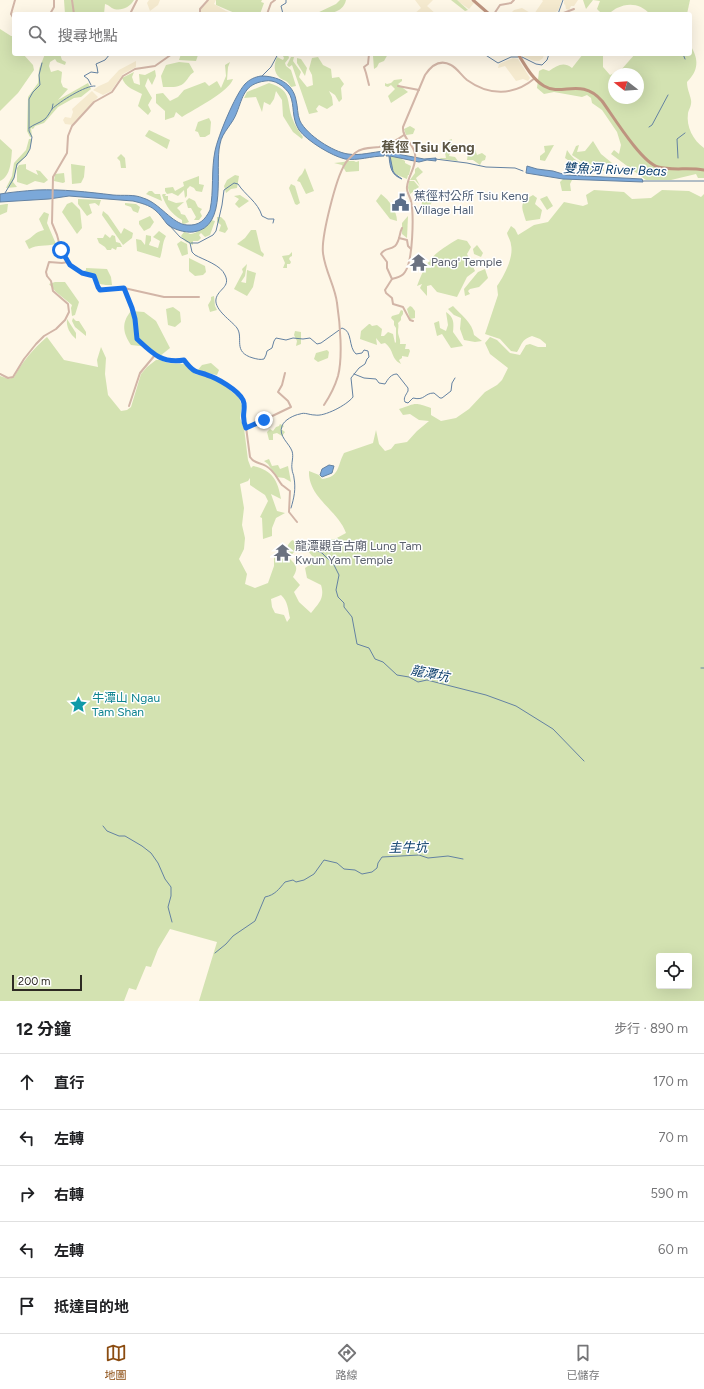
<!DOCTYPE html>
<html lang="zh-TW">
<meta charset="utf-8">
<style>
body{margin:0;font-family:Figtree,"Noto Sans TC",sans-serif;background:#f6f6f6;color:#202124}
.controls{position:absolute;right:12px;bottom:12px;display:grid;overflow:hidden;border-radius:4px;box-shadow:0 4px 16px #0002}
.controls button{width:36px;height:36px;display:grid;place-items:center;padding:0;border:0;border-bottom:1px solid #e0e0e0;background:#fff;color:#202124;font:20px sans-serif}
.compass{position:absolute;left:608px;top:68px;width:36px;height:36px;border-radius:50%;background:#fff;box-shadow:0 4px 16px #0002;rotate:287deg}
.scale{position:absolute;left:12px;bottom:10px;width:70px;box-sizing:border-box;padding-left:4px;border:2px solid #2d2a23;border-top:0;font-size:11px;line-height:14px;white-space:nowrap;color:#2d2a23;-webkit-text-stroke:3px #fff;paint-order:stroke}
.stop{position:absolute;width:12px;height:12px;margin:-9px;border:3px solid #1a73e8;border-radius:50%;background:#fff}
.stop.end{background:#1a73e8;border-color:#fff;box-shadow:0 1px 4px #0008}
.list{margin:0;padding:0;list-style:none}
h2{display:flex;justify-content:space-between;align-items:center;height:52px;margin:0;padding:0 16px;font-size:17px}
h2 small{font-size:13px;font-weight:400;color:#757577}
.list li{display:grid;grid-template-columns:26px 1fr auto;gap:12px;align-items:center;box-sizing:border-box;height:56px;padding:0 16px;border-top:1px solid #e0e0e0}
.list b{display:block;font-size:15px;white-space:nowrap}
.list em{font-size:13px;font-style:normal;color:#757577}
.icon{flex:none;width:22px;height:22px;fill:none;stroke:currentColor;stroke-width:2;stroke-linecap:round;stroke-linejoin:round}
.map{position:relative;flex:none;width:704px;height:1001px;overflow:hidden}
.search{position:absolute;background:#fff;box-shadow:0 4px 16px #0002;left:12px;right:12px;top:12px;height:44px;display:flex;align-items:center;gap:10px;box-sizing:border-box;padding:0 14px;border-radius:4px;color:#757577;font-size:15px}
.sheet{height:332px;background:#fff}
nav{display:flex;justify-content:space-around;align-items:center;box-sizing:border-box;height:56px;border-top:1px solid #e0e0e0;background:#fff;font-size:11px;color:#757577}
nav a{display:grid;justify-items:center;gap:2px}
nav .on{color:#8b4c11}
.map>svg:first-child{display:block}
.built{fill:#f5eacf}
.green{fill:#d3e2b1;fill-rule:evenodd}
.water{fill:#7ba8d9;stroke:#6482a2}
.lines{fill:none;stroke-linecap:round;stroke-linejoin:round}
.stream{stroke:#6482a2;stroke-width:1}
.minor{stroke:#d2b5a7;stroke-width:2}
.secondary{stroke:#be947f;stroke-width:3}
.route{stroke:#1a73e8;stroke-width:5}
.labels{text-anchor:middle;stroke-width:3;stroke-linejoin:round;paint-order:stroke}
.service-label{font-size:12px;fill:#4e5e75;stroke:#fff;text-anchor:start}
.worship-label{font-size:12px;fill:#5b616d;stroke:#fff;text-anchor:start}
.culture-label{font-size:12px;fill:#0d838f;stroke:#fff;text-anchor:start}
.water-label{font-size:13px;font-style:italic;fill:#0d3f6c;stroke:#fff}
.quarter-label{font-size:14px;font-weight:bold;fill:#5c5544;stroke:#fff}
</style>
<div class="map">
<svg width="704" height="1001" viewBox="0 0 704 1001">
<rect width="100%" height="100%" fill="#fef7e7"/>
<g class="built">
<polygon points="149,0 160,0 158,5 150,11 147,3"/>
<polygon points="209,0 216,0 214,4 226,11 235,14 201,14 201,9"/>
<polygon points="415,0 433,0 427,6 436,14 414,14 421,8"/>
<polygon points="456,0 470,0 474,3 469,9"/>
<polygon points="542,0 562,0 558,11 550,14 534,14 543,1"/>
<polygon points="564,0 578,0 574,6 571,6 569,10 566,9 565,4 564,5"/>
<polygon points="522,8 532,14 510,14 514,10"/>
<polygon points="522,54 544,54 543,58 539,61 534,61 524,57"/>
<polygon points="513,58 518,59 530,78 528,81 523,79 516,81 505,66 498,68 499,64"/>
<polygon points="136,61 136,67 123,74 111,91 103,95 93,90 99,86 108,82 119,70"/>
<polygon points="92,91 98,97 73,125 65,124 63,120 65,117 71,118 73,112 72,109"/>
</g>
<g class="green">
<path d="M64,0H134C130,7 122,11 114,9C111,8 109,5 105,4L104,14H65Z"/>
<polygon points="216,0 262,0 261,2 264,3 260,14 237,14 216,5"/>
<path d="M340,0H346C343,14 327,14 315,14L336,4Z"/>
<polygon points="451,0 457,0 468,10 465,11"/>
<path d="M583,0H690L687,14H650C641,4 629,2 617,8C613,10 610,14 605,14C602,14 599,11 597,9L600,1L593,0L586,9Z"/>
<polygon points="0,29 11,36 14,36 14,54 23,54 33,65 34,70 18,93 0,111"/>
<path d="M690,45C699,59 699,70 687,82C687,89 690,94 691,100C692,105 689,109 688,113C686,127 693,140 704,148V178H698L696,174L671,180H646L611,154L614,150L619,154L621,145L617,132L602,110L592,103L591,98L587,95L582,97L554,92L544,94L537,88L539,71L543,69L549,71C557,66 563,61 572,68L583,54H603V67L610,75L621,70L635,54H690ZM614,74H638V98H614Z"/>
<polygon points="45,54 60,54 62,60 66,62 65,65 57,62 55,59 50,62 49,66 51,72 58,70 62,72 61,82 63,87 68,89 58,100 88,83 91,89 81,97 74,98 58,107 44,123 35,126 33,129 31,128 32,137 30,137 27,131 28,97 38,83 39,69"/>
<polygon points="181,54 190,54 191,56 193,54 198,55 196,61 179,60"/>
<path d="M282,54H288L289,58L285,63L286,66L291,70L296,86L291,87C286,79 286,82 280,78C273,72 274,64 277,57L283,60L284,58Z"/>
<polygon points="376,54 388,54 384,61 379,63 377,67 374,69 373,56"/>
<polygon points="291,57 294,57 293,61 301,72 299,77 307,87 313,85 312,75 309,69 312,58 318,57 323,65 331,69 332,78 339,77 344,84 341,88 342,99 339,102 335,95 329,91 332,97 333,105 327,109 319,105 316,109 318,112 309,114 292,65 289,67 287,65"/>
<polygon points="297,58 301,59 307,68 305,76 297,63"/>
<path d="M179,62L189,63L194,72C189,75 189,78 185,82C180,88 171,87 163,87L161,76L166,65Z"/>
<path d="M230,62L228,67L227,80L233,79C230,91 193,110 182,117L176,112L174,117L165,120V111L156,103V94L163,93L170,101L178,97L184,90L205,82L209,86L217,81L221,88L226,76L225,65Z"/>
<path d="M155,70L156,76L152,85L148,78L145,86L152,98L148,105L151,111L148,115L138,106L142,94C134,90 125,87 122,78L134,72L132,77L134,83L140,85L139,74L145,75Z"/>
<polygon points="402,79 402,81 398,84 408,92 391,103 388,96 395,89 391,85 388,87 385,86 385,83 387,84 391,83 394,80"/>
<path d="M269,83C294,91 285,101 293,120C295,126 299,131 303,137L302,139L293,132L283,116L282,100L276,91L274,99L270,105L264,102L262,112L256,97L244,98L247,92Z"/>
<polygon points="209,118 211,122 210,134 205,137 200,137 198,132 195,131 198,122"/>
<polygon points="410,126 415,129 413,134 406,135 404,129"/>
<polygon points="149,130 170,140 167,149 145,136"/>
<path d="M0,139L12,150C11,161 11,176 0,181Z"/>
<polygon points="29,139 32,139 29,152 17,166 13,182 17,187 6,188 12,176 14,163 26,150"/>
<polygon points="452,139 451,143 453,145 449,156 455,157 458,161 441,159 439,158 446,158 445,153 448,148 449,140"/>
<path d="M593,141L601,154L612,163L603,164L604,171L584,170V169L582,170L565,158L567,150C571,156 576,162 584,163L572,155L576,146L579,145L577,152L585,151Z"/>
<polygon points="554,145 545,161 540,160 540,156 545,152 544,146"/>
<polygon points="469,147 475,149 477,155 482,153 486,156 485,160 482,161 480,165 473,160 467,160 468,153 465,150 466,148"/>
<polygon points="121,154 125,158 126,168 121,168 120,161 117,158"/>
<polygon points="390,156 398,157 405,161 405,163 411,166 409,175 408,175 407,179 395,174 392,168"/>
<polygon points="347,161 354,161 356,162 359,161 359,171 346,172 342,165 334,163 343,162"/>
<polygon points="26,164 26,169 38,175 36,170 40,171 48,180 44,183 35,181 27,185 17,182 17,168 19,165"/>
<polygon points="71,164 85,166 84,177 81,183 72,184"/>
<polygon points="418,167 423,172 416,178 420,186 415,180 410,180 415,173 415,169"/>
<polygon points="305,168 314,191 306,194 300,182 297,181 299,177 302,174"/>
<polygon points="64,173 65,182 63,183 54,181 55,174"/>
<polygon points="235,175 239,176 237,188 231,189 226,193 224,186 227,180"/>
<polygon points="199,176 199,184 204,185 202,192 196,191 194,188 190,186 187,189 187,196 185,198 184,190 178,196 172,193 167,194 165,191 165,188 173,187 175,191 184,186 183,182"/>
<polygon points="563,179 572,180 570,184 571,191 562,191 560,182"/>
<polygon points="409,181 414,181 419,187 410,194 408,188"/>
<polygon points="291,184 295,186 300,203 297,205 295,204 289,188"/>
<path d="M594,190L624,192L632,199L651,198L662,190L689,191L701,197L704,194V1001H199L217,942L170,929L158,949L151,967L146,966L136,990L129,988L124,1001H0V376L9,379L14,377C23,361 33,349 47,337L64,360L98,367L97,360L101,347L106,358L105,374L108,395L121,411L127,410L131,407L141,374L147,367L156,360H160L168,363L184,364L195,374L211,378L224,385L239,398L242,406L240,418L244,428L248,460L251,468L253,466C272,470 278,480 281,499L271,494L277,511L285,513L276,518L272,528V536L263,539L262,518L260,517L268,501L265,495L250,485V478L248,481L240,484L244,508L242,525L245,538L244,549L239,559L247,574L245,584L255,588L268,583L274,566V555L279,554L286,555L288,545L291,541L293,540L298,547L289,558C296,565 299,567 293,577L300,585L294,592L299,602L311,613C319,603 325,598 321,585L307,578L305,568L311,564H319L307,550V546L314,550L327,546L330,539H335L346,533C338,510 308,498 309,471L319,475L322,479C340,477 337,466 344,453L373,443L376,430L379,444L385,451L391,449L395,444L407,442L417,431L429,421L419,420L410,414L403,415L399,409C415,404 413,401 431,408V415L441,421L456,418L469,409L485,392L497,385L502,380L508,368L490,354L485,343L490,337L497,340L510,353L520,355L526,345L530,344L538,347H546V344L540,339L532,336C521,340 523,343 517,352L511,351L500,339L485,334L498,295L497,286C504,276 514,257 511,245C511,241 508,237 507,233L511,226L515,229L518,235L534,225L548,222L564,202L583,206L588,204L586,195ZM281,595C288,601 288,610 290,618L287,622L284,615L275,613L272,607L271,599ZM659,956H689V986H659Z"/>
<polygon points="149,191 152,191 155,194 160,194 162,201 146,194"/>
<path d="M163,194H166L165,196H168V200L176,203L184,202L177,208L180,211L181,214L185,215L189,222L184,224L182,223V220C171,214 166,206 162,195Z"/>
<path d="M381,194C389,200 397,211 397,221L390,219L376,201Z"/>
<polygon points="240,195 249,201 239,208 235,204 239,199 234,196"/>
<polygon points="420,195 430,199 432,202 428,208 419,214 423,199"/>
<path d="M533,195L537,198L535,204L542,210L540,219L526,221C522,207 518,203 533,195Z"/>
<polygon points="547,196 553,206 547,210 540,199"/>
<polygon points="189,198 195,201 198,207 202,209 200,212 202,216 199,220 194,220 196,217 191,208 188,208 186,201"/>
<polygon points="78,199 101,200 99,206 95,203 89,204 92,213 87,216 78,204"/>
<polygon points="72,202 80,210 82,228 77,234 62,212 67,204"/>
<polygon points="125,203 136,204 140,207 138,213 133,211 131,207 125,205"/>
<polygon points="6,204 8,204 7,212 0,215 0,205"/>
<polygon points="103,211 108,215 121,234 124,228 133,233 132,238 123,245 102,215"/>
<path d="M44,212L49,214L47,223L56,244C45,247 38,244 29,249L25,241C34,237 34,232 44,230L39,219Z"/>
<polygon points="150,216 154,222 150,228 144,231 139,224 139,221"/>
<polygon points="408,216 407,238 402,234 402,223"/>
<polygon points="217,217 221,217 225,221 228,229 225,233 219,231 221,225 217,222"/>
<path d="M211,220L215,221L210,235L205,237L201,233L199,235L201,238L198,241H193V245L186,242L181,236L184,232C185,232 190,234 191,234C196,234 208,225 211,220Z"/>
<polygon points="251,230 256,230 261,251 264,254 263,257 237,244 245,238"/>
<path d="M159,231L166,236C162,243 163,250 160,258L137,251L136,239L141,240L145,245L146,235L151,236V241L150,242L149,245L158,248L160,241L153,237Z"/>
<polygon points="105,234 110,238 112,235 115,236 116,242 120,243 122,247 117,247 116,250 112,248 111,250 107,250 105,247 99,243 97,238 103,238"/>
<path d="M458,239L467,241L471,247L467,254L475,271L467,277L457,297L437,292L431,285L427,286V296L420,288L422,284L417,286C427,259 434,253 458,239Z"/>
<polygon points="181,241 187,244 188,254 182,256 177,244"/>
<polygon points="477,245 483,253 481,257 474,254 473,249"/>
<polygon points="292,252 292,256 290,257 289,259 291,262 290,264 287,264 287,268 283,268 285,263 282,256 289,255"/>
<polygon points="189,258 205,266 206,272 203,275 195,276 189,271"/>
<polygon points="247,264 245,276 241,282 246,283 247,270 256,273 253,287 247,296 234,289 243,272 242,269"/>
<path d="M86,268L107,269L111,277L112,285C99,285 99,285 93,274L84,271L86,270Z"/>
<polygon points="485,269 488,278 479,287 470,289 468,291 470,294 465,296 464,289 478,272"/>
<polygon points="55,282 65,282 79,302 75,315 72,316 71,308 72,305 56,292 49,284"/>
<polygon points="214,296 215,306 217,310 210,312 208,305 211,300 211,297"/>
<polygon points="410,306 412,307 415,311 415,318 410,319 407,309"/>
<path d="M453,306C460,314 473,323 474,335L482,341L475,342L464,340L460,329L461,318L454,315L448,309Z"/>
<polygon points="173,307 180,312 181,322 175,327 168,325 166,309"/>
<path d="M401,310L403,311V314L401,317V320L398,323C399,326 398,328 398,332C398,336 401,339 400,344H406L405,349H409L410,351L408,357L402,356V358L399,360L401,364C390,358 395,351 385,343L381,344L376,338L377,345L360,339L361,331L369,324H370L372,326L377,325L382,329L381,336H384L388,332L393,334L395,343L396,342V328L394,325V321L391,318L392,316L399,314Z"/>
<path d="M131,311L144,312L156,321L170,348L160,356L149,347L131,345C123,333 121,323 131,311Z"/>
<path d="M446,312C454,317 454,323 453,332L463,346L451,348L442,334L437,336L434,323L439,321L440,328L446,331L448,325Z"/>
<polygon points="73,318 76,321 79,321 86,332 86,336 75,327 72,321"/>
<path d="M67,319L76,333V339C70,334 66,327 67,319Z"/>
<polygon points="295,331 301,332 301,344 296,346 297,341 294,335"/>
<polygon points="327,350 329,352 328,358 318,362 314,359 316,353"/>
<polygon points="211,363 219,370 217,375 197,371 202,365"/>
<polygon points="280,424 284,426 281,429 285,432 282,436 277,433 273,434 273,440 269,440 267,432 270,429 273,431 276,427 279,426"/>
<polygon points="269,459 272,466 278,465 280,469 288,466 291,482 284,478 276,477 268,464 264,461"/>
</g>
<g class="water">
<path d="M261,76C277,76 293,83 296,100C298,107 297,114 300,121C307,135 333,152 348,154C360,156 372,152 385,151L384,156C371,156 358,161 345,159C332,156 307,141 299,130C291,117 295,106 290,95C285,86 274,79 265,81C244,84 243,97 237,112C233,124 222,132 220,144C214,169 229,228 193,232C185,233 172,229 167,224C163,219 160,214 155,210C149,205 141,203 133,201L69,196L49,199L0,202V194C12,192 24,191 37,190C62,189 88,192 113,195C123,196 134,194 143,198C160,203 172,224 187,225C199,226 205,220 210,210C214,191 211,170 215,151C218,136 235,95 245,84C250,79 255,77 261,76Z"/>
<path d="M387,152L424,159L436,158V161L427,160L419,162L390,156L393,171L395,174L402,179C391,175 390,167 389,156H386Z"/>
<polygon points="527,166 537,169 553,171 566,175 642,179 643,182 563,179 526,173"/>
<polygon points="329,465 334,466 332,473 322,477 320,475 322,469"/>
</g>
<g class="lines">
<g class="stream">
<polyline points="283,14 281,6 286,3 286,0"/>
<polyline points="558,14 563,0"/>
<polyline points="484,54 498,63 511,57 518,57"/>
<polyline points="683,54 685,59"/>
<polyline points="522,57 536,64 542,65 547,60 549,54"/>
<polyline points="262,76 271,67 278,54"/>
<polyline points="91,85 88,79 84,76 91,72 98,73 97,67 96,64 105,60 110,54"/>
<polyline points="52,109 53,104"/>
<polyline points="649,127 652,125 668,95"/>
<path d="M29,128C34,124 40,123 45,119C48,116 50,112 52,109C59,102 86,85 95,86"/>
<polyline points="678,158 677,139 685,133"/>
<polyline points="435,159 467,163 486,167 515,168 523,171"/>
<polyline points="643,181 704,181"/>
<polyline points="5,193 14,178 17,164 26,156 30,149 32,137 29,131 29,99 33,92 40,85 39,75 42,63"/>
<path d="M169,225L180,237L190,243L192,252L195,255C204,260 221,265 225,275C231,287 218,289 216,299C214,310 232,321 237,328C244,338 232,352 253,358C257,359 260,360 264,359L266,355L267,351L272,348L274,341L276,338L286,340L293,338L303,339L310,338L317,344L321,343L342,328C353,331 348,347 356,354L362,353L364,350L368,351L369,357L367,359L365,364L359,368L351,378L353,397C347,405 324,417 315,415C309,415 305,412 300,414C294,415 284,420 282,426C278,436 289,443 292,451C294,457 291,463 292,469C292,472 294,475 294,478C296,489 294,498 291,508"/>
<path d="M191,243H198L213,235L216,231L222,205L224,190L234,183L238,184C245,195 258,202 262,216L268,219H274L273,223"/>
<path d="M354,374L364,378L376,379L379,383L385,384C388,379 391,374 397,374L408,388V391C406,395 403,398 405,402L408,403L413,398C425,401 424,393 434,393L440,398H442L451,391L452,383L455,378"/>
<polyline points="308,546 322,553 334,565 339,575 336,590 338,597 344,603 344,607 352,617 357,644 369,648 375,659 383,662 397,675 409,677 418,682 427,680 486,695 516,706 553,729 584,761"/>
<polyline points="701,668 704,668"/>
<polyline points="103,826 107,831 119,836 125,836 142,846 151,853 158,863 165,879 171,887 171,896 168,907 172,922"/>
<path d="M215,953L226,944L233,936L255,921L265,897C275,895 279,889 285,882L293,880L296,882L304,880L314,874L324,860L337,863L344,869L355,870L362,874L372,872L377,868L378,863L382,857L419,855L428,858L448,856L463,859"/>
</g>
<g class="minor">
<polyline points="72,0 74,14"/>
<polyline points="50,14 54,7 54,0"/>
<polyline points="130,14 137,0"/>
<polyline points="200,14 200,9 208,0"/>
<polyline points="267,14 271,3 275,0"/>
<polyline points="494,14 500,5 511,3 514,0"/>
<polyline points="561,14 574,9"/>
<polyline points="14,19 11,14 15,0"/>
<polyline points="172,54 155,66 135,69 123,76 112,92 94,102 72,126 68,136 67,153 53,177 52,223 57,235 61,250 68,262 82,273 93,275 95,278 98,287 100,289 104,290 124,288 164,297 199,297"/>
<polyline points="369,54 368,64 364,67 366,73 369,85"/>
<polyline points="398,86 419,90"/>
<polyline points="399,238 407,240 408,246 411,249"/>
<path d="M392,279L387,268V262L381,254C384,248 390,250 395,246C400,241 399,234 402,228"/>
<path d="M124,288L132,308L135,319L137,339C152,353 162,364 183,360L194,371L209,375L229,386L241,397L244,403L245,407L242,417L246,427L250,457C254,464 260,462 266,466C275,471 277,479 282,485C285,487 287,489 290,491L289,512L297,522"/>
<path d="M413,321L410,320L403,307L393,304L392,298L386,293L385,290L392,279C398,277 402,277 405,272C413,261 414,215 411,201C410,196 406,192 407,187C408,175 417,167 415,154C413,143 402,138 403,127L425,75C431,66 440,59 451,65C457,68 461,75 467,80C489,96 514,96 535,78"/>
<polyline points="0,374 8,378 13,377 24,359 36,344 44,336 56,329 65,320 69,312 68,304 53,291 51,281 47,276 46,272 49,262 62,263 68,262"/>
<path d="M324,405C330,396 335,386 338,376C343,357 340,323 337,303C335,286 325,271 323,253C321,237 336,178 345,164C347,160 352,156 355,153C362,147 371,148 379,147C387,145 397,140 404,135"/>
<polyline points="129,406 140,373 155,355"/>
<polyline points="246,427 264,420 291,407 288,401 278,392 282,385 285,373"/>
</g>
<g class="secondary">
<polyline points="473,0 489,14"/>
<path d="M518,54C525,65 532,79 544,86C562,97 581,77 602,101C613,116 641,162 658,167C672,171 689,167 704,170"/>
</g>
</g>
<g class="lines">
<path class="route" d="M61,250L70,265L82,273L94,276L98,287L100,290L124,288L132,308L135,319L137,339C152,353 162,364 184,360C187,364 191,369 195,371C199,373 203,373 207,375C217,378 238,390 243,400C247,409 240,415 246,428L264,420"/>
</g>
<defs>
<symbol id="civic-bare" viewBox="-9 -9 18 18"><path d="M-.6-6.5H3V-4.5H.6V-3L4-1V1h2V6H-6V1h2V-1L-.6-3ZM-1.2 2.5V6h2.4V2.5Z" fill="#5c6f8a" stroke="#fff" stroke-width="2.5" paint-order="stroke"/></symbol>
<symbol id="temple-bare" viewBox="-9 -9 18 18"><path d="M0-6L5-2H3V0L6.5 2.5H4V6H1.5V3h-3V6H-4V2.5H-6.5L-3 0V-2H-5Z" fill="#6b7280" stroke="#fff" stroke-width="2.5" paint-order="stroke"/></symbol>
<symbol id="sight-bare" viewBox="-9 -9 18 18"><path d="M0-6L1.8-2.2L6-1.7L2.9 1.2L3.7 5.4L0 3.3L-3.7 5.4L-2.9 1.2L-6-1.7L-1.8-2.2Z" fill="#0f9aa8" stroke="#fff" stroke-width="2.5" paint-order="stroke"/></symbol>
</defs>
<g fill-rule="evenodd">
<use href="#civic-bare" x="388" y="190" width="25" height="25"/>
<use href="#temple-bare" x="406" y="250" width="25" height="25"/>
<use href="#temple-bare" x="270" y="540" width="25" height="25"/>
<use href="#sight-bare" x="66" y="692" width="25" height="25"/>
</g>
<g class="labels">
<g class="service-label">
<text x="414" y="200">蕉徑村公所 Tsiu Keng<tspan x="414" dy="14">Village Hall</tspan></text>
</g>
<g class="worship-label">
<text x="431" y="266">Pang' Temple</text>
<text x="295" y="550">龍潭觀音古廟 Lung Tam<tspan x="295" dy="14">Kwun Yam Temple</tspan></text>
</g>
<g class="culture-label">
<text x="92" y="702">牛潭山 Ngau<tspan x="92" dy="14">Tam Shan</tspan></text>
</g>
<g class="water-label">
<text transform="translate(615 169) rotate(2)" y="5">雙魚河 River Beas</text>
<text transform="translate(430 673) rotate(11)" y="5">龍潭坑</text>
<text transform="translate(408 847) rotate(-1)" y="5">圭牛坑</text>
</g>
<g class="quarter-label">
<text x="428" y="152">蕉徑 Tsiu Keng</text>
</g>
</g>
</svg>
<div class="controls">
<button><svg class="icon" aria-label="locate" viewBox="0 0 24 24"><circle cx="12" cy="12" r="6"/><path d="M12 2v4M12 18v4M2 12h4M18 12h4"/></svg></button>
</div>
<svg class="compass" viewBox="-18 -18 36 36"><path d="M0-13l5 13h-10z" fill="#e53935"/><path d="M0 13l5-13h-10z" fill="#757577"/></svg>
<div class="scale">200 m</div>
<div class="stop" style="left:61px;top:250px"></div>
<div class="stop end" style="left:264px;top:420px"></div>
<div class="search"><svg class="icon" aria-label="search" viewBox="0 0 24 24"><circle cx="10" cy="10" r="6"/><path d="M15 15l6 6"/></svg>搜尋地點</div>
</div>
<section class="sheet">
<h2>12 分鐘<small>步行 · 890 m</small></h2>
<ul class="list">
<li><svg class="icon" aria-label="ahead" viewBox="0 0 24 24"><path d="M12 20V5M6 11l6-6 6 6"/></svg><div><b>直行</b></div><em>170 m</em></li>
<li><svg class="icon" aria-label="left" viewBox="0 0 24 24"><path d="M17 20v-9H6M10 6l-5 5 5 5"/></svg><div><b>左轉</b></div><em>70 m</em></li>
<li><svg class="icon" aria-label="right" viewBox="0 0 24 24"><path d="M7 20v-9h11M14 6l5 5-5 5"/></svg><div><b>右轉</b></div><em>590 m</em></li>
<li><svg class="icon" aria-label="left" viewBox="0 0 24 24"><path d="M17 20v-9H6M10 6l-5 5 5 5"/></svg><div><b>左轉</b></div><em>60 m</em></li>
<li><svg class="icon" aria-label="arrive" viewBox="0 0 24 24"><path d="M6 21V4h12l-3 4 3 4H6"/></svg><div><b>抵達目的地</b></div></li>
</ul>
</section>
<nav>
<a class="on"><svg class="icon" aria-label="map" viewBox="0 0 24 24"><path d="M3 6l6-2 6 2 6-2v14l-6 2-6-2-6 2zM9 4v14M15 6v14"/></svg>地圖</a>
<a><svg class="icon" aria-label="directions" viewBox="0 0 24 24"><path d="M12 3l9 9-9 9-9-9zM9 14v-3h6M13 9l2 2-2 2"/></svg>路線</a>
<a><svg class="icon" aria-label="saved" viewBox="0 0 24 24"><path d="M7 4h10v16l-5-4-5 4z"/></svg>已儲存</a>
</nav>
